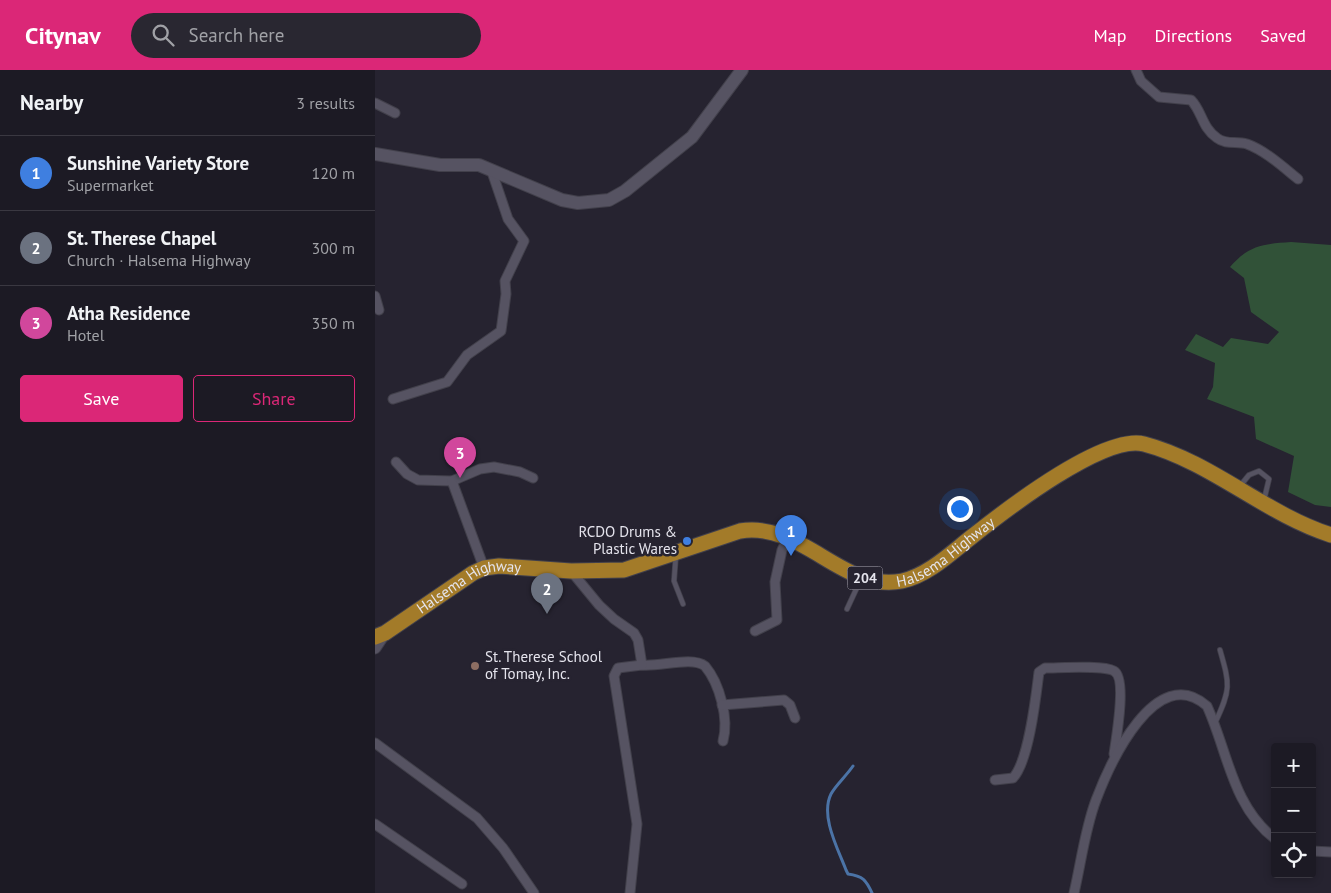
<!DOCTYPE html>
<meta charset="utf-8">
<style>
body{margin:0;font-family:"PT Sans",sans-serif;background:#292731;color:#f1f3f6}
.controls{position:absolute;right:15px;bottom:15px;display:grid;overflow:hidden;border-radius:5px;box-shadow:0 2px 8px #0003}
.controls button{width:45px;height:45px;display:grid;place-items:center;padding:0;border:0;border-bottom:1px solid #3a3841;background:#1c1a24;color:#f1f3f6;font:25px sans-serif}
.you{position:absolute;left:584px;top:438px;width:18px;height:18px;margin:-12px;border:4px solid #fff;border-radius:50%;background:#1a73e8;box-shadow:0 0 0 8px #1a73e833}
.badge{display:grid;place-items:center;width:32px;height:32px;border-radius:50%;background:#db2777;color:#fff;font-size:16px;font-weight:700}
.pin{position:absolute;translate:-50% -41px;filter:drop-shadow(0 1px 2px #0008)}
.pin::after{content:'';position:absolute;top:26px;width:18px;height:15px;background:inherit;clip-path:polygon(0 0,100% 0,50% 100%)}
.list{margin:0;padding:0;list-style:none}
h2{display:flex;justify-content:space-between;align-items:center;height:65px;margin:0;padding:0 20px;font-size:21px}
h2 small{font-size:16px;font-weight:400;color:#a0a1a6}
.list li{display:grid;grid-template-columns:32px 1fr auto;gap:15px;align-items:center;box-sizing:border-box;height:75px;padding:0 20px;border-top:1px solid #3a3841}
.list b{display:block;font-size:19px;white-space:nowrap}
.list p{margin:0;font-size:16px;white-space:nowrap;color:#a0a1a6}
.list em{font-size:16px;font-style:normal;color:#a0a1a6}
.actions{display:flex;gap:10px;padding:15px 20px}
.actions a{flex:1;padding:11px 0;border:1px solid #db2777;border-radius:5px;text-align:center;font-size:18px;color:#db2777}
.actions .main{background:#db2777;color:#fff}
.icon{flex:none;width:28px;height:28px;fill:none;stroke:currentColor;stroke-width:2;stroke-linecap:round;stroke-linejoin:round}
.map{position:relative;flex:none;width:956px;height:823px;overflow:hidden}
header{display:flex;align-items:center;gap:30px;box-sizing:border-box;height:70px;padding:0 25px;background:#db2777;color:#fff}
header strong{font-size:24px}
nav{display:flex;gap:28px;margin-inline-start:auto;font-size:18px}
.search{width:350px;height:45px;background:#292731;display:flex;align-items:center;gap:12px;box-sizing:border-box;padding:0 18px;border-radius:28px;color:#a0a1a6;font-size:19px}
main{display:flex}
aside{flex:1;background:#1c1a24}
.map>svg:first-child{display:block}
.green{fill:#315238}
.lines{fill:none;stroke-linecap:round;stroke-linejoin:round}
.stream{stroke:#4b73a6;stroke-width:3}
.service-casing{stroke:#42404b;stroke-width:6}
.minor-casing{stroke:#42404b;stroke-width:11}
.tertiary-casing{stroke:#42404b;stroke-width:13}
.secondary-casing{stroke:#42404b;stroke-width:14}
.trunk-casing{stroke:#42404b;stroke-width:17}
.service{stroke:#565362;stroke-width:4.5}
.minor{stroke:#565362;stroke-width:9}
.tertiary{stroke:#565362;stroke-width:11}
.secondary{stroke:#565362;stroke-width:12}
.trunk{stroke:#a37b29;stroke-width:15}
.shop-dot{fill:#3f7fe0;stroke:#262330;stroke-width:2}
.education-dot{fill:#8d6e63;stroke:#262330;stroke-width:2}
.labels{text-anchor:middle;stroke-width:5;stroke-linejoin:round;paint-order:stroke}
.shield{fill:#262330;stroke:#acaab4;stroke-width:1}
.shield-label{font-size:14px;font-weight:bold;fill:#e5e4ed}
.poi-label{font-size:15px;fill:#e5e4ed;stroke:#262330;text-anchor:end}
.street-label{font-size:15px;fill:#e5e4ed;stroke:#262330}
</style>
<header>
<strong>Citynav</strong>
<div class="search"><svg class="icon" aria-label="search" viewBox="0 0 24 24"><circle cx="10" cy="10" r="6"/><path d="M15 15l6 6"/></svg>Search here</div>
<nav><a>Map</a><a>Directions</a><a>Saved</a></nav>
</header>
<main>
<aside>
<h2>Nearby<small>3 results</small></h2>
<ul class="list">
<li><span class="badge" style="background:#3f7fe0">1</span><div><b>Sunshine Variety Store</b><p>Supermarket</p></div><em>120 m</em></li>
<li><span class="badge" style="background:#6b7280">2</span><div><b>St. Therese Chapel</b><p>Church · Halsema Highway</p></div><em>300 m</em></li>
<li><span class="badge" style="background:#d1479c">3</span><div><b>Atha Residence</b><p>Hotel</p></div><em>350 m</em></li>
</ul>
<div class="actions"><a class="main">Save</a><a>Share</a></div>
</aside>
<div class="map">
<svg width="956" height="823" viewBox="0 0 956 823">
<rect width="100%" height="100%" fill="#262330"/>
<path class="green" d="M916,172L956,175V437L940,435L913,422L919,386L881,369L879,347L832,329L838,317L840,293L810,280L821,264L848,277L856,268L893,274L904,262L876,242L869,208L855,197C874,175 888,174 916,172Z"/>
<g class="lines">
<path class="stream" d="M478,696C472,705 460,716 456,724C445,746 463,779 471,800L473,804C488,806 491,810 497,823"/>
<defs>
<g id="service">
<polyline points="865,416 874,405 884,401 894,409 889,430"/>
<polyline points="301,484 299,511 308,534"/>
<polyline points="171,525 185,503"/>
<polyline points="472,539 485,511"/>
<path d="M840,653C856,619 855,615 845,580"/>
<polyline points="899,706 900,710"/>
</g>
<g id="minor">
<path d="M761,0L766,11L784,27L816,30C827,41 827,58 842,68C851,75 861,71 872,74C891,81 908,97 923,109"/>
<polyline points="0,33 20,43"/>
<polyline points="0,226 4,240"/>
<polyline points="18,329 72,312 92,285 126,261 131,224 130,211 149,171 133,149 116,99"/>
<polyline points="21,392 32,404 43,410 77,411 105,399 119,397 145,402 158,408"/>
<polyline points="77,411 109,498"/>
<path d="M196,501L224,535L239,549L259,563L263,570L267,595C285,597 317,586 330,596C345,614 354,649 348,671"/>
<polyline points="380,561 402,550 400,512 407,480 413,467"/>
<polyline points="347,635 409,630 415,635 420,648"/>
<polyline points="0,673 102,748 128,778 159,823"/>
<path d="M620,710L638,708C654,691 661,626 664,602L670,598C685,598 728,595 739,601C752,608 741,670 739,684"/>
<polyline points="0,754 87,814"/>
<polyline points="937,781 956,782"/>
<polyline points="255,823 262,754 239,606 243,598 267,595"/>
<path d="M699,823C706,793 710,759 721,730C735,693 781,591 832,636C853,682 857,736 900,769"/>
</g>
<polyline id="tertiary" points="0,578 10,563"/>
<polyline id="secondary" points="0,84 65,95 104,95 187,130 203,133 234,130 250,121 317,67 367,0"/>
<g id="trunk">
<path id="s1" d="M0,567L10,563L98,503L109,498L124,496L196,501L249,500L365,461C428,451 468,523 527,511C554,505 577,482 599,465C632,439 729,364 769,374C837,392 890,444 956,465"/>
</g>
</defs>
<use href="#service" class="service-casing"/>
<use href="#minor" class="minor-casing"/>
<use href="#tertiary" class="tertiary-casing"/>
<use href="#secondary" class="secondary-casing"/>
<use href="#trunk" class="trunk-casing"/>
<use href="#service" class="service"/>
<use href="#minor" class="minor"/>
<use href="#tertiary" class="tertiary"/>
<use href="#secondary" class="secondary"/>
<use href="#trunk" class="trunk"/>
</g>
<circle class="shop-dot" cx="312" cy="471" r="5"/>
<circle class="education-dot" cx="100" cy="596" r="5"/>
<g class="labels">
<rect class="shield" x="472.5" y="496.5" width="35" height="23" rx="4"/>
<g class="shield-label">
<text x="490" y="513">204</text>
</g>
<g class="poi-label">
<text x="302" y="467">RCDO Drums &amp;<tspan x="302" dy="17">Plastic Wares</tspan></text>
<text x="110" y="592" text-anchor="start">St. Therese School<tspan x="110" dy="17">of Tomay, Inc.</tspan></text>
</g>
<g class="street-label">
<text dy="5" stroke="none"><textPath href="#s1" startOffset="618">Halsema Highway</textPath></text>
<text dy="5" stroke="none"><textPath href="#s1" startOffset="109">Halsema Highway</textPath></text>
</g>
</g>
</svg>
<div class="controls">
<button>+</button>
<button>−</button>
<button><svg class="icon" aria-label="locate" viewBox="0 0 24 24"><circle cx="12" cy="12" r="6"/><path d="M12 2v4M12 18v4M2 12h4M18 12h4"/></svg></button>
</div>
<div class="you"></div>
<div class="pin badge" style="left:416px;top:486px;background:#3f7fe0">1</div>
<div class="pin badge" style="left:172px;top:544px;background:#6b7280">2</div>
<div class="pin badge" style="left:85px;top:408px;background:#d1479c">3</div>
</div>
</main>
